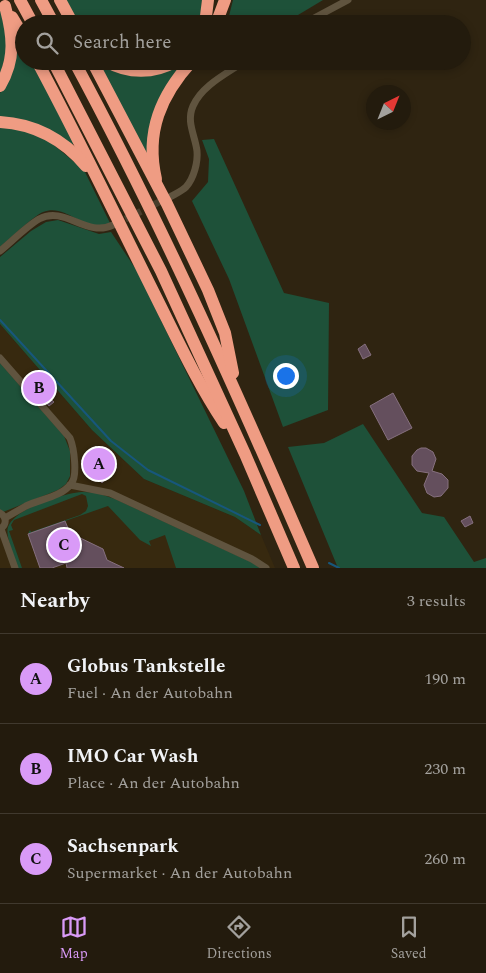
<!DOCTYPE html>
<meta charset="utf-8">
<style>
body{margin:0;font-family:Spectral,serif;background:#2b2416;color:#f1f3f6}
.compass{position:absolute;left:366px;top:85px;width:45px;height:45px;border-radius:50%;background:#231b0d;box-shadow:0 2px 8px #0003;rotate:43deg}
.you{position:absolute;left:285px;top:375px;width:18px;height:18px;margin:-12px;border:4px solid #fff;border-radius:50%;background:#1a73e8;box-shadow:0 0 0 8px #1a73e833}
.badge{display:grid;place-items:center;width:32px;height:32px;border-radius:50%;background:#d99af7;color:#111;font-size:16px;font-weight:700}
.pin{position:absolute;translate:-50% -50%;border:2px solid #fff;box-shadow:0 1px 5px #0006}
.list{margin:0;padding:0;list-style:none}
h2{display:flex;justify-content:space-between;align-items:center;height:65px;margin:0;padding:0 20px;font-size:21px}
h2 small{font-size:16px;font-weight:400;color:#a3a19d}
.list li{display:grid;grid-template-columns:32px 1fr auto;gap:15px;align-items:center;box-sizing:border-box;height:90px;padding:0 20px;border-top:1px solid #40392e}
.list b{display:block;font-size:19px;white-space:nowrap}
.list p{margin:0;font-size:16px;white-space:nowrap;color:#a3a19d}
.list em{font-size:16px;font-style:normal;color:#a3a19d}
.icon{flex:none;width:28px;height:28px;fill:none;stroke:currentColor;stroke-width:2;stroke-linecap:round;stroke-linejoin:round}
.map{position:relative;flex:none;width:486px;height:568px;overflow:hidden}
.search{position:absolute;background:#231b0d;box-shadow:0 2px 8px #0003;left:15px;right:15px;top:15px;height:55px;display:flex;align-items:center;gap:12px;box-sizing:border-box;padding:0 18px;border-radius:28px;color:#a3a19d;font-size:19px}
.sheet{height:335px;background:#231b0d}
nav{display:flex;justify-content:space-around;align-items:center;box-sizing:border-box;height:70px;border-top:1px solid #40392e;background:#231b0d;font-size:14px;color:#a3a19d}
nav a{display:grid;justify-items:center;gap:2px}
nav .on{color:#d99af7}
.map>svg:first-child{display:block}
.built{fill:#37290f}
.green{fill:#1e5139}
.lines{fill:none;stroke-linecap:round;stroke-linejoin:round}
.stream{stroke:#17577c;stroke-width:2}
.building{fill:#644f5d;stroke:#86707f}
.minor-tunnel{stroke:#493e2c;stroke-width:7;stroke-dasharray:7 3.5;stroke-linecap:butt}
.minor{stroke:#60543f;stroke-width:7}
.motorway{stroke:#ef9c83;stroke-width:12}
</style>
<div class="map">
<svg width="486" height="568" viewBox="0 0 486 568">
<rect width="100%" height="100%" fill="#2f2411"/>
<polygon class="built" points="0,324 92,430 144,479 235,517 261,535 275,568 0,568"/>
<g class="green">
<polygon points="66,0 202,0 200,24 79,24"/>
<polygon points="233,0 323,0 283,24 227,24"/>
<polygon points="0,7 8,44 0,77"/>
<polygon points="22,40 24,44 24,61 33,61 75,143 72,144 0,118 0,93 7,83 16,42"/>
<polygon points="99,62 109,68 179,64 180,69 149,151 145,154"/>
<path d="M0,126L38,132L84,170L110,223C107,224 102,225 99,226C79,226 64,204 43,212C35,215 8,240 0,247Z"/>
<polygon points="214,139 284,293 329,303 328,410 283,427 229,279 192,201 208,182 209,159 202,140"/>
<polygon points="58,220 99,234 111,232 137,271 244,491 261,535 235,517 144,479 92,430 0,324 0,257 31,231 46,222"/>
<polygon points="0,363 64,436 70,451 70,476 66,484 58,490 3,512 0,511"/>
<polygon points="363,424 422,513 444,517 474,562 486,558 486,568 338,568 288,447 324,443"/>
<path d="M84,492L97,493L115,499L251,562L260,568H176L165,535L149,541L151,546L140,540L108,506L28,534L30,530L31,532L80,515L86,511L88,506L86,496L82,494L14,520L11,525L13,530L9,531L22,568H18C15,559 5,536 8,527C15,508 66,492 84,492Z"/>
</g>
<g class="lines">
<g class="stream">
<polyline points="0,320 111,441 148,470 260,525"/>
<polyline points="329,563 339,568"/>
</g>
</g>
<g class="building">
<polygon points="365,344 371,355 363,359 358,349"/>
<polygon points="36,378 49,392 46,394 54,402 49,406 29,383"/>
<polygon points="393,393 412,428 388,440 370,406"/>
<polygon points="96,446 117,467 102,483 81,461"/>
<polygon points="421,448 426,448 433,452 436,459 432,471 442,474 448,480 448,488 441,496 434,497 427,493 424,485 429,473 417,471 412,465 412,456 417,450"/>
<polygon points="470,516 473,523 465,527 461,521"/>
<polygon points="65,521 70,533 103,549 107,560 124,568 67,568 66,563 52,568 40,568 28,534"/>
</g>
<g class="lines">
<polyline class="minor-tunnel" points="116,224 167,198"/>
<g class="minor">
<polyline points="303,24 348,0"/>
<path d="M170,197C175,194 182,191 186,187C194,178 198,162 197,151C195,135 186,122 193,106C202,85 228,73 245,61"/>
<path d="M0,251C11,242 27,226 39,219C65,205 86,238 113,225"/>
<path d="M0,358L70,438C74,448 78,476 71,484C61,497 40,499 26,506C19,510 12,514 5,518"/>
<polyline points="70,485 110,493 252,559 266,568"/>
<path d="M0,513C7,517 7,525 0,529"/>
<polyline points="1,529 15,568"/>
</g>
<g class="motorway">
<polyline points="20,0 33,24"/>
<polyline points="41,0 54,24"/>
<polyline points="60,0 73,24"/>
<polyline points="12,17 24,37"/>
<polyline points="205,24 208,0"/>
<polyline points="216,24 225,0"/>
<path d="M37,61C79,139 117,219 157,299C178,341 198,384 224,423"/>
<polyline points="53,61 161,271 245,454 294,568"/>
<path d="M74,61C163,226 239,397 313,568"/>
<polyline points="92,61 167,204 208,290 225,333 233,373"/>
<path d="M106,61C128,74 154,74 176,61"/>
<path d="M0,86C16,59 13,35 5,6"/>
<path d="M0,122C35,124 63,139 86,166"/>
<path d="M156,179C145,132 161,95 192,61"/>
</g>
</g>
</svg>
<svg class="compass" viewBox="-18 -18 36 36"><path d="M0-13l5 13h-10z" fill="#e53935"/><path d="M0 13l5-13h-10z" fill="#a3a19d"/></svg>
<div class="you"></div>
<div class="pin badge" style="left:99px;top:464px">A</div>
<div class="pin badge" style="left:39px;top:388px">B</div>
<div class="pin badge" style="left:64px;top:545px">C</div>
<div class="search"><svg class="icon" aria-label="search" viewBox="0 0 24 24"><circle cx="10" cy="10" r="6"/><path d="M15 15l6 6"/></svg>Search here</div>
</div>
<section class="sheet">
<h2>Nearby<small>3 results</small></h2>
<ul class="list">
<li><span class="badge">A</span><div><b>Globus Tankstelle</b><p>Fuel · An der Autobahn</p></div><em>190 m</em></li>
<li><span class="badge">B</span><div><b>IMO Car Wash</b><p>Place · An der Autobahn</p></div><em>230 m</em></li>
<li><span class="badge">C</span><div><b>Sachsenpark</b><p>Supermarket · An der Autobahn</p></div><em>260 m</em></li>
</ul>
</section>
<nav>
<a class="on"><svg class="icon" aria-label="map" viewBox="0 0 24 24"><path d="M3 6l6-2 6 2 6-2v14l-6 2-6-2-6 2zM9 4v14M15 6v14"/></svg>Map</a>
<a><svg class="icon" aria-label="directions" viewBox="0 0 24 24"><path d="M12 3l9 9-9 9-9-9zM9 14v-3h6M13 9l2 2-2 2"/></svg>Directions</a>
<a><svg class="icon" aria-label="saved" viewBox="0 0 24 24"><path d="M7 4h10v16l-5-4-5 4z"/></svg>Saved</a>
</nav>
